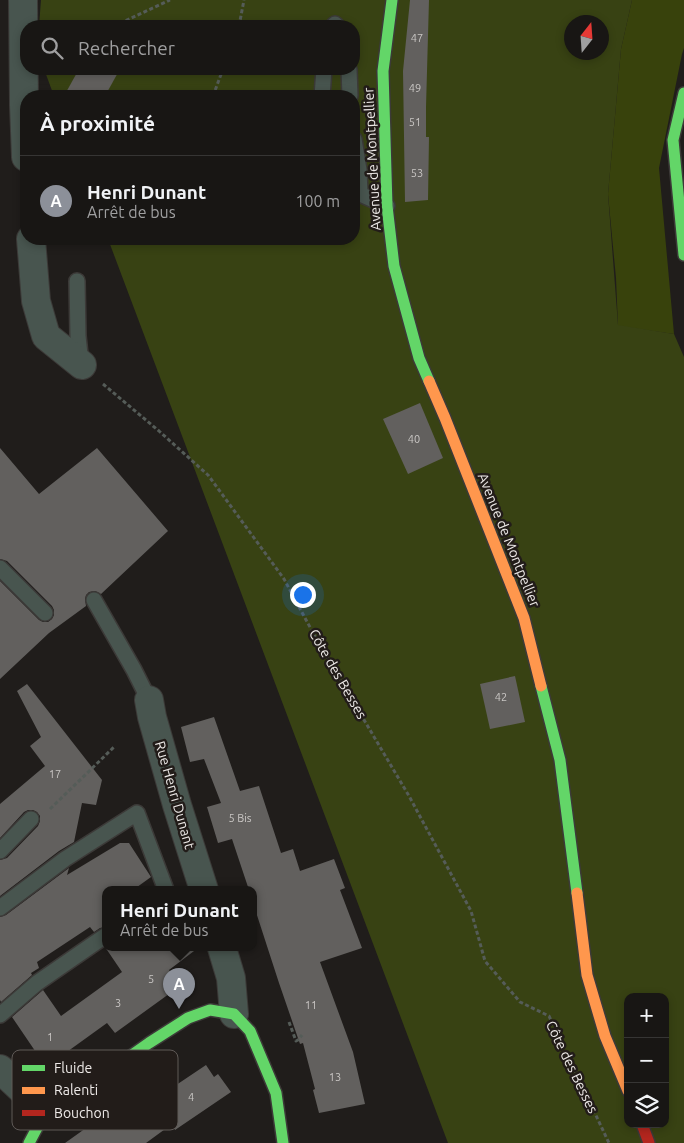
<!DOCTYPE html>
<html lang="fr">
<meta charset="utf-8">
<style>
body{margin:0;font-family:Ubuntu,sans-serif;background:#252322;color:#f1f3f6}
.controls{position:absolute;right:15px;bottom:15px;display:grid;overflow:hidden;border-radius:10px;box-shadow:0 2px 8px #0003}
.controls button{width:45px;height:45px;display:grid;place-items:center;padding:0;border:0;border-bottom:1px solid #363534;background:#181614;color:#f1f3f6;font:25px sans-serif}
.compass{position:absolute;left:564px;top:15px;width:45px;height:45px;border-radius:50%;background:#181614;box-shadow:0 2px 8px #0003;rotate:17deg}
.you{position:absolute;left:302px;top:594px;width:18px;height:18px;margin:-12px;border:4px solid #fff;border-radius:50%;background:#1a73e8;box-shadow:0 0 0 8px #1a73e833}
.badge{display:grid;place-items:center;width:32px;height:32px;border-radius:50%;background:#8c9099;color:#fff;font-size:16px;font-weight:700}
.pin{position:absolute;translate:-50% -41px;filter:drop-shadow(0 1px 2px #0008)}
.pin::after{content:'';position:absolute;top:26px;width:18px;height:15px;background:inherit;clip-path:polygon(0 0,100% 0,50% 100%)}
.popup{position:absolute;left:102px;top:886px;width:155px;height:65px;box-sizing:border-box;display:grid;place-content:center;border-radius:10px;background:#181614;filter:drop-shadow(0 1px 4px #0005);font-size:16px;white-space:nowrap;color:#9f9fa0}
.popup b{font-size:19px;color:#f1f3f6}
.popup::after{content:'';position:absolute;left:50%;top:100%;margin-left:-10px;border:10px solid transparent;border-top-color:#181614}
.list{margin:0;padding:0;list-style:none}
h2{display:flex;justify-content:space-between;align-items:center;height:65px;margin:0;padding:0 20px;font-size:21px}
h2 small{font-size:16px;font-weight:400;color:#9f9fa0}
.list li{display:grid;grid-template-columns:32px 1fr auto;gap:15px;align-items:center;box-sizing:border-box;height:90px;padding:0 20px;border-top:1px solid #363534}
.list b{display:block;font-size:19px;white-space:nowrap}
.list p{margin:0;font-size:16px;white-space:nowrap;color:#9f9fa0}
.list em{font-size:16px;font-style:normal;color:#9f9fa0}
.icon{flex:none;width:28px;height:28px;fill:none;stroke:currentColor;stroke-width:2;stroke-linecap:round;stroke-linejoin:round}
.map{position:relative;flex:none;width:684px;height:1143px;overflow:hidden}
.search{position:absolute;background:#181614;box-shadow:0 2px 8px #0003;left:20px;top:20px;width:340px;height:55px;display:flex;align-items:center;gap:12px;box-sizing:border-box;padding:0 18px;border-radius:20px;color:#9f9fa0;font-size:19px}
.panel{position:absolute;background:#181614;box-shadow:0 2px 8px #0003;left:20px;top:90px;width:340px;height:155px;border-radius:20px}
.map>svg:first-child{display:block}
.green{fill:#38420c}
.forest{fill:#384213;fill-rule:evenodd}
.building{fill:#62605e}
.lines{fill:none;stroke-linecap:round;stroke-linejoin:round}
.lane-casing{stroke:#3c3a38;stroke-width:18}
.street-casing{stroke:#3c3a38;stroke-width:30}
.fast-casing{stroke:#3c3a38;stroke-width:14}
.slow-casing{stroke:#3c3a38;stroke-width:14}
.jam-casing{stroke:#3c3a38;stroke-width:14}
.path{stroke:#555c58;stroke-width:3;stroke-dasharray:4 2.5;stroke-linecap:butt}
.lane{stroke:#48554f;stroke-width:15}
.street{stroke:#48554f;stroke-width:28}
.fast{stroke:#63d668;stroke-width:11}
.slow{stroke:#ff974d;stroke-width:11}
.jam{stroke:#b3261e;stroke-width:11}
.tree{fill:#76863e}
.labels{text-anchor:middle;stroke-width:5;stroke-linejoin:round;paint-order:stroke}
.number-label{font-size:11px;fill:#cac7c5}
.street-label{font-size:14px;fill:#ede9e7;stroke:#221c19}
.key{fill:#221c19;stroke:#5f5a57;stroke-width:1}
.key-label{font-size:14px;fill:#ede9e7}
</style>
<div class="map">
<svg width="684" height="1143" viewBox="0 0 684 1143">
<rect width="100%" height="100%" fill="#201d1b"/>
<polygon class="green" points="632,0 684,0 684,48 682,54 659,168 674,334 618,326 616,278 608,194 621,49"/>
<path class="forest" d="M41,0H632L621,49L608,194L618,325L674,334L684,357V1143H448L108,239H354V96H54L44,69H354V26H39ZM572,22H602V52H572ZM628,997H665V1124H628Z"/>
<g class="building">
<polygon points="410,0 429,0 426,107 426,137 429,137 428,200 405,202 403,71"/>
<polygon points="79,69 120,69 105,96 64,96"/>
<polygon points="420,403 443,458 408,474 383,419"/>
<polygon points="0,448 39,494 97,448 168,531 101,594 95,591 89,592 86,595 85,599 86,606 49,633 0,679 0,581 39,620 43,622 48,622 52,619 54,615 54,610 52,606 7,561 0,559"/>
<polygon points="515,676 525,722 490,729 480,684"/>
<polygon points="27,684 102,780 96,805 82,803 74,842 59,851 0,896 0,860 7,858 38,826 40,821 40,816 37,812 33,810 28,810 24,812 0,838 0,804 45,766 30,746 41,737 17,691"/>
<polygon points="214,717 240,791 259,786 281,853 293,849 300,871 334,859 345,888 340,890 362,948 320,962 353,1052 365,1104 319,1113 313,1090 315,1089 303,1043 300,1044 279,983 253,903 253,890 249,890 232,839 218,843 207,807 221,803 204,759 190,762 181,727"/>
<polygon points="120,843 129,843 151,877 133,890 105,890 105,927 100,928 94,932 90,927 37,962 39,968 31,973 32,975 1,1002 0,1000 0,917 6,915 69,868 67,875"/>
<polygon points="105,947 198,948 169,970 180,986 115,1033 107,1023 46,1067 12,1017 43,990 61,1016 122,972"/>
<polygon points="206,1065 214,1077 218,1074 231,1092 175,1130 172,1124 146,1143 65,1143 124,1101 133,1114"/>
</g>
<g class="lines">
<defs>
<g id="lane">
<polyline points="333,26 335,24 337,26"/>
<polyline points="349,69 350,96"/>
<polyline points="322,96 324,69"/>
<polyline points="354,139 359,170 360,194 387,206"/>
<polyline points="77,281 78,336 81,364"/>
<polyline points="0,568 45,613"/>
<polyline points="94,600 134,670 149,700"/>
<polyline points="0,851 31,819"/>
<polyline points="0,908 65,859 137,813 166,890"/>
<polyline points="0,1015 37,983 105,936"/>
</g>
<g id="street">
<polyline points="23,0 24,105 26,157"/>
<polyline points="31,239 36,301 46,336 82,365"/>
<polyline points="149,700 152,717 177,805 204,890"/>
<polyline points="222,948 231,978 234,1014"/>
<polyline points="0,1069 48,1114"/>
</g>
<g id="fast">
<polyline points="392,0 383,71 387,206 394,266 419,358 429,381"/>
<polyline points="684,93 673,140 684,255"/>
<polyline points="541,686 560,760 577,893"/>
<polyline points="29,1143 38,1126 48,1114 149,1043 188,1018 210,1010 234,1014 250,1031 276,1093 283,1143"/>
</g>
<g id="slow">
<polyline points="429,381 445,418 524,618 541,686"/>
<polyline points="577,893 587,975 605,1036 628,1091"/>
</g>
<polyline id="jam" points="642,1124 649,1143"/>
</defs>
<use href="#lane" class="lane-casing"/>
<use href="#street" class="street-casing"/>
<use href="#fast" class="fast-casing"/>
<use href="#slow" class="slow-casing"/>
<use href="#jam" class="jam-casing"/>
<g class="path">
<polyline points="114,26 170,0"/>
<polyline points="239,26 244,0"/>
<polyline points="213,96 223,69"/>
<polyline points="103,384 159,431 208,475 284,579 318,642 409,796 471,911 485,961 520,1002 549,1016 609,1143"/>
<polyline points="50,809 114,747"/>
<polyline points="289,1022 296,1041 298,1040 302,1035"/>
</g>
<use href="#lane" class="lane"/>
<use href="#street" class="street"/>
<use href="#fast" class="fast"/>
<use href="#slow" class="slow"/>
<use href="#jam" class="jam"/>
</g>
<circle class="tree" cx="90" cy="1064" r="8"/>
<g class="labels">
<g class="number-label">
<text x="417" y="42">47</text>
<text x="415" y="92">49</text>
<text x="415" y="126">51</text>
<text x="417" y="177">53</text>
<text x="414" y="443">40</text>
<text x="501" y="701">42</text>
<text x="55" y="778">17</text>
<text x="240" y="822">5 Bis</text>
<text x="151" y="983">5</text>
<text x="118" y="1007">3</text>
<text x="311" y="1009">11</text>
<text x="50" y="1041">1</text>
<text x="335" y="1081">13</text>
<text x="191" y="1101">4</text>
</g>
<g class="street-label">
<text transform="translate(372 159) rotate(-93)" y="5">Avenue de Montpellier</text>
<text transform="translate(509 540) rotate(68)" y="5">Avenue de Montpellier</text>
<text transform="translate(338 674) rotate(60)" y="5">Côte des Besses</text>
<text transform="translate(175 795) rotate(74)" y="5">Rue Henri Dunant</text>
<text transform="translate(572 1067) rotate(64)" y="5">Côte des Besses</text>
</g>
</g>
<rect x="12" y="1050" width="166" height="80" rx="8" class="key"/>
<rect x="22" y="1065" width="23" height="6" fill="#63d668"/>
<rect x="22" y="1087" width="23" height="7" fill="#ff974d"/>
<rect x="22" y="1110" width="23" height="6" fill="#b3261e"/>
<g class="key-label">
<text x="54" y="1073">Fluide</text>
<text x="54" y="1095">Ralenti</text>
<text x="54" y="1118">Bouchon</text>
</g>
</svg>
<div class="controls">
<button>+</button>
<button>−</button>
<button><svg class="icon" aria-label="layers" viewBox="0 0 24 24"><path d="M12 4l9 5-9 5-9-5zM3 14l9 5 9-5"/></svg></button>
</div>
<svg class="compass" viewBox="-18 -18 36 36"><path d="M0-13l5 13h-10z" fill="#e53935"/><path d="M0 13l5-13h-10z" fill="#9f9fa0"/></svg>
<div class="you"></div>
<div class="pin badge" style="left:179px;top:1009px">A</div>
<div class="popup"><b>Henri Dunant</b>Arrêt de bus</div>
<div class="search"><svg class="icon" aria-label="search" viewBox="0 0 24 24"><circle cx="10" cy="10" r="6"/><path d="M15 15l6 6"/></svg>Rechercher</div>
<section class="panel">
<h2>À proximité<small></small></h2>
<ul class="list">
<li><span class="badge">A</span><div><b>Henri Dunant</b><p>Arrêt de bus</p></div><em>100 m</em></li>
</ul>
</section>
</div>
